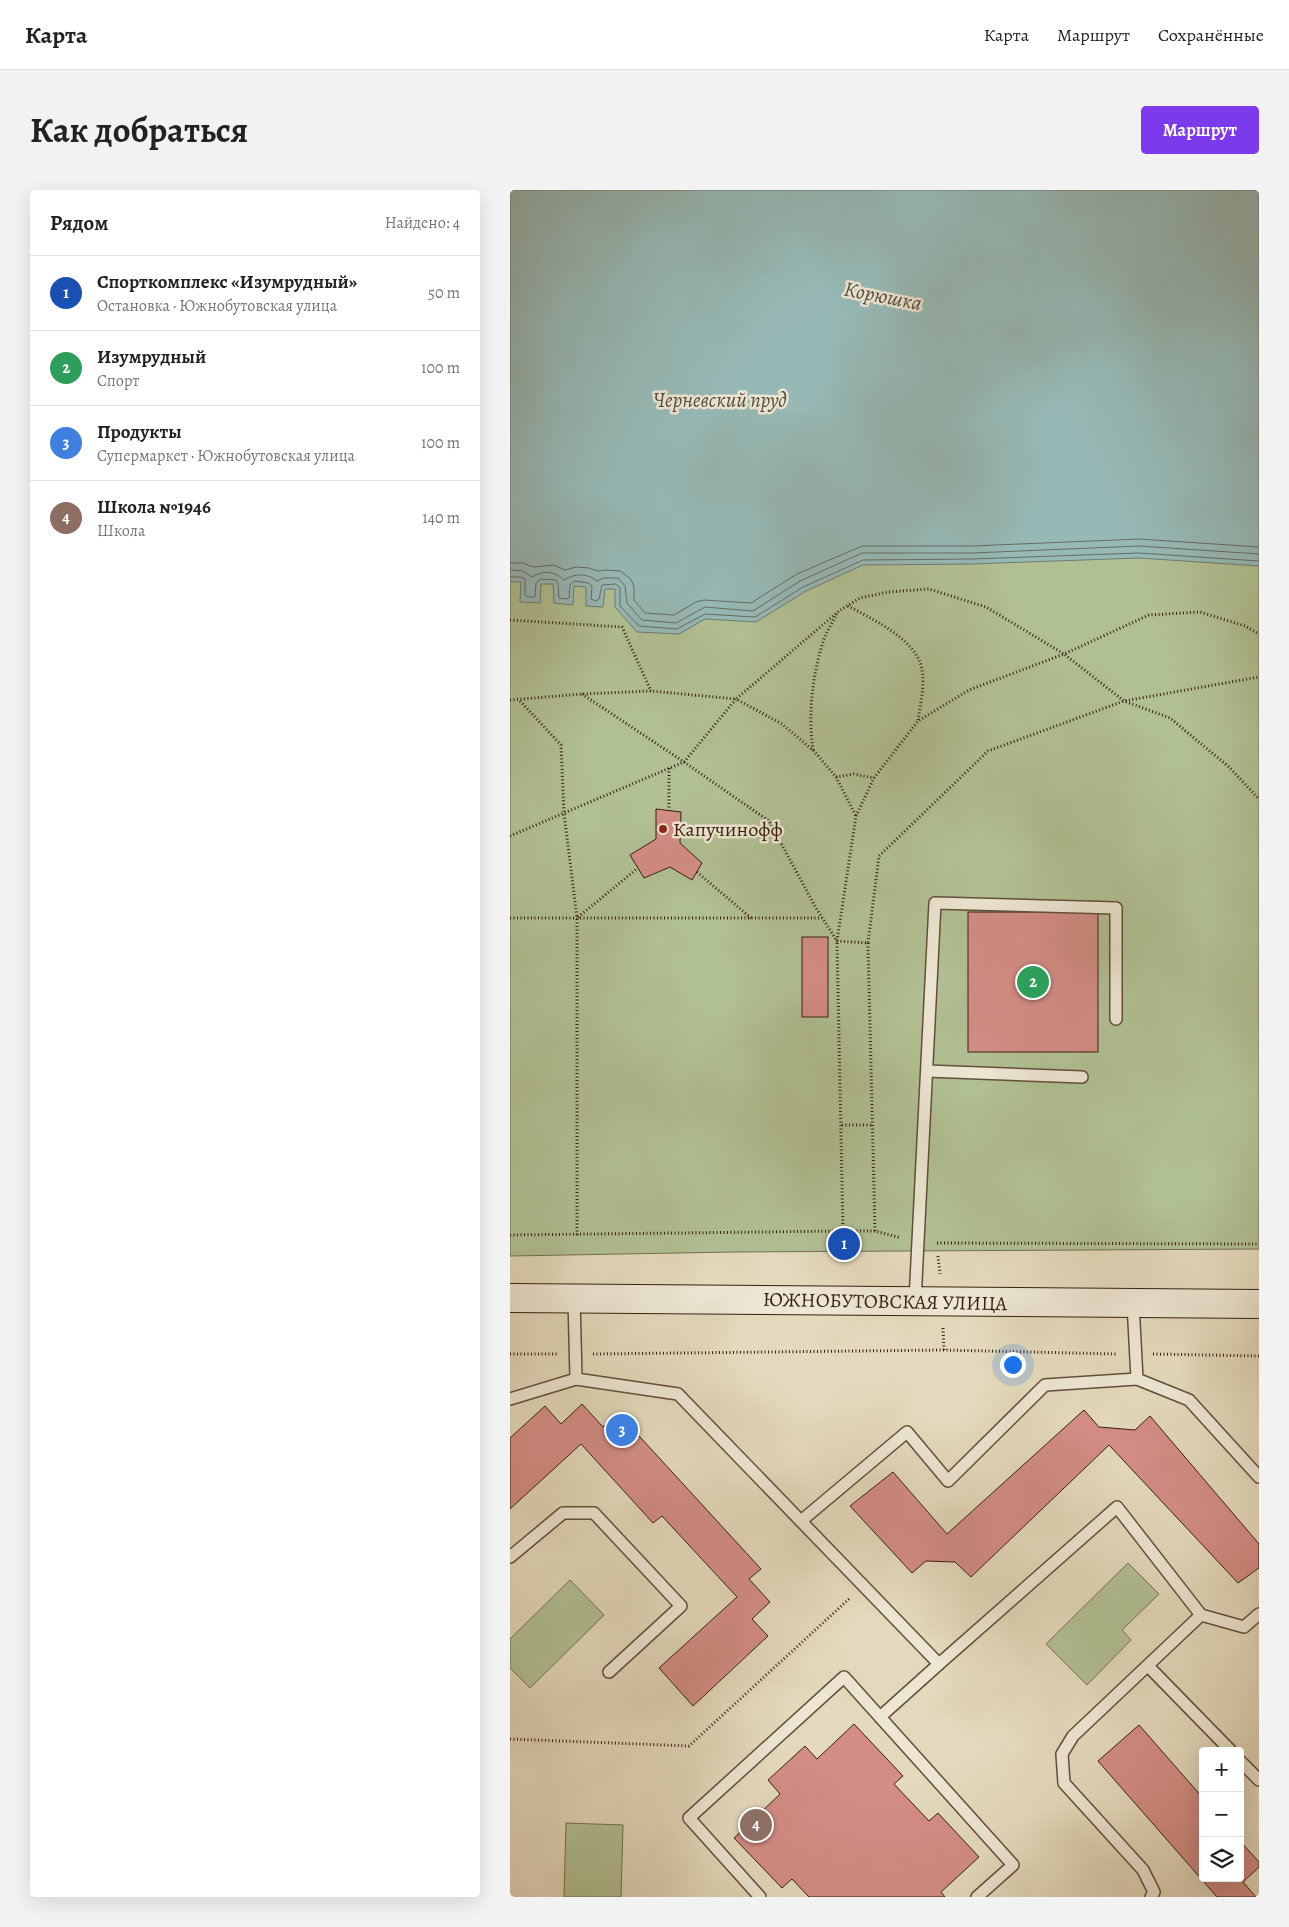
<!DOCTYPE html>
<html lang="ru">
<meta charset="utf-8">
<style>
body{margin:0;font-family:Alegreya,serif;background:#f2f2f2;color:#222}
.controls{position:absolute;right:15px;bottom:15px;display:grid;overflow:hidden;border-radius:5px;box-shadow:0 5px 20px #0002}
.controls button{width:45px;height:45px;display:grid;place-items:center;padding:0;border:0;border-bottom:1px solid #e0e0e0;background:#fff;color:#222;font:25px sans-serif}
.you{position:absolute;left:502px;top:1174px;width:18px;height:18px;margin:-12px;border:4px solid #fff;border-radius:50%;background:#1a73e8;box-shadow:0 0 0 8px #1a73e833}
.badge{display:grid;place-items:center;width:32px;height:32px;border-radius:50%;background:#7c3aed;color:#fff;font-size:16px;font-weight:700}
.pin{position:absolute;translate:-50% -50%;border:2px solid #fff;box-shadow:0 1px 5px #0006}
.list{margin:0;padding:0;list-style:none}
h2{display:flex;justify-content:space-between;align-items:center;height:65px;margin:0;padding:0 20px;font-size:21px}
h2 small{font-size:16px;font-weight:400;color:#767676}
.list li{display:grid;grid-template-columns:32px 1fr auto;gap:15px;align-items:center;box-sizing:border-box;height:75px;padding:0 20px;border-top:1px solid #e0e0e0}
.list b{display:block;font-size:19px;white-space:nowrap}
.list p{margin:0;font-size:16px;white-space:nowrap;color:#767676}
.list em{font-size:16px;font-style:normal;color:#767676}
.icon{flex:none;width:28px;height:28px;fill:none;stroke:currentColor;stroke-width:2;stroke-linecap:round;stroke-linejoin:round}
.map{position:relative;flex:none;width:749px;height:1707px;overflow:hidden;border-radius:5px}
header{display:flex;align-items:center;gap:30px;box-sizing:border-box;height:70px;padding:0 25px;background:#fff;border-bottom:1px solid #e0e0e0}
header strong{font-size:24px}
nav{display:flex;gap:28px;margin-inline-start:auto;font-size:18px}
.intro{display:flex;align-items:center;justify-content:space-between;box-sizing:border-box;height:120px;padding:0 30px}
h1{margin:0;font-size:35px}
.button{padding:12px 22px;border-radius:5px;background:#7c3aed;color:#fff;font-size:18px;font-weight:700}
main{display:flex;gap:30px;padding:0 30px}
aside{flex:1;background:#fff;border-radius:5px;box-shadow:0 5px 20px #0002}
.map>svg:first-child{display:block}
.green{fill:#b1c093;stroke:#747050}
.water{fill:#97b9b6;stroke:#707b73}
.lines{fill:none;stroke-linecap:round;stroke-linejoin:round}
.shore{stroke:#666c62;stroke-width:1}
.building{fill:#d38d85;stroke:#361f0e}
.lane-casing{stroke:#624e3a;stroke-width:14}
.secondary-casing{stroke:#361f0e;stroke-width:30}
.path{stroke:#361f0e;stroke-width:3;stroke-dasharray:1 2.5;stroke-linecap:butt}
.lane{stroke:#ede6d3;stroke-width:11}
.secondary{stroke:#ede6d3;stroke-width:28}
.poi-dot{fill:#8f2418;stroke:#ede6d3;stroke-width:2}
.labels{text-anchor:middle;stroke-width:5;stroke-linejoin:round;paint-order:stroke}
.poi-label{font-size:20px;fill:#361f0e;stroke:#ede6d3;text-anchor:start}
.street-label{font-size:20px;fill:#361f0e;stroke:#ede6d3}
.water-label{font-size:21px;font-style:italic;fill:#534d40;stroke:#ede6d3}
</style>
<header>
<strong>Карта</strong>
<nav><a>Карта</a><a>Маршрут</a><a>Сохранённые</a></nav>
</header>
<div class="intro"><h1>Как добраться</h1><a class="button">Маршрут</a></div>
<main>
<aside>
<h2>Рядом<small>Найдено: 4</small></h2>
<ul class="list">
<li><span class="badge" style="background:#1a4fb4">1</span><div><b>Спорткомплекс «Изумрудный»</b><p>Остановка · Южнобутовская улица</p></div><em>50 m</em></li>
<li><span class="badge" style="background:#2e9e5b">2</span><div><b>Изумрудный</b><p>Спорт</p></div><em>100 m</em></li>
<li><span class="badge" style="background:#3f7fe0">3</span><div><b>Продукты</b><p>Супермаркет · Южнобутовская улица</p></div><em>100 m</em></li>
<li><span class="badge" style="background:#8d6e63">4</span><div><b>Школа №1946</b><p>Школа</p></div><em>140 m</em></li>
</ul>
</aside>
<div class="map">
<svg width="749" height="1707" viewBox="0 0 749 1707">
<rect width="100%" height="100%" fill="#e4d9bc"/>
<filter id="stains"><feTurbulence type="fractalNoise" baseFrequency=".004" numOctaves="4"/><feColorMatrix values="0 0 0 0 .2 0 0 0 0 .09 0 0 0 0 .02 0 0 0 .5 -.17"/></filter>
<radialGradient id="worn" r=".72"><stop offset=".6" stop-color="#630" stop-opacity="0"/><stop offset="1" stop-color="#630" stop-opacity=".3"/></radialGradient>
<g class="green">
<polygon points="0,0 749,0 749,1059 223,1062 0,1066"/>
<polygon points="618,1373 649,1404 612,1440 621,1450 577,1495 536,1454"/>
<polygon points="60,1390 94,1425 20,1498 0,1478 0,1449"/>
<polygon points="56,1633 113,1635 111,1707 54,1707"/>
</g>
<polygon class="water" points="0,0 749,0 749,376 629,368 462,374 353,375 296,401 246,432 195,429 169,444 127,442 105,417 105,399 95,399 93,417 76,416 76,397 64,396 63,415 44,413 43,394 31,394 30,413 10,412 11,392 0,392"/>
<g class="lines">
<g class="shore">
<polyline points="0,373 13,373 23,377 44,375 55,380 66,377 79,378 88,381 96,380 110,381 121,389 124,397 124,410 135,423 164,425 186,412 194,410 241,413 287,384 352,356 462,356 629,349 749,357"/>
<path d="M0,380L13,381L22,387C33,380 45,381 54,390C65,383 77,383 87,391L94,388H108L115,396L117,413L132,430L166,433L195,417L243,421L290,391L352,363H462L629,356L749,364"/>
<polyline points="0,387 11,387 15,389 15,405 18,407 25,407 26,393 31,389 46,390 48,394 49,408 56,409 59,408 60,395 64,391 79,393 82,397 81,409 86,411 89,409 92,395 106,394 110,398 110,416 129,436 167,439 195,424 245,427 293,397 353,370 462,369 629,363 749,371"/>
</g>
</g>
<g class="building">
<polygon points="146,619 171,622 170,653 192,673 182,690 160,677 134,688 120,665 146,649"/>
<rect x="458" y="722" width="130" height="140"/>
<rect x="292" y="747" width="26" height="80"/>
<polygon points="72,1214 93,1237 108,1223 251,1379 239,1389 260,1412 242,1429 258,1446 183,1516 149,1478 227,1407 152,1326 143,1333 71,1254 0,1319 0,1248 35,1216 51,1234"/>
<polygon points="574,1220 589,1237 625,1240 640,1226 749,1354 749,1378 728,1393 599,1255 461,1387 445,1372 416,1371 402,1383 340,1316 383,1282 437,1344"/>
<polygon points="344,1534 393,1586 384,1594 419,1631 428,1623 469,1667 431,1702 435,1707 299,1707 282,1689 272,1698 224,1648 270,1604 258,1590 295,1556 307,1569"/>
<polygon points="629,1535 693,1608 693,1688 730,1688 730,1651 749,1672 749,1677 733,1692 746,1707 707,1707 588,1571"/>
</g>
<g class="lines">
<defs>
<g id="lane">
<polyline points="417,881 572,887"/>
<polyline points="405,1111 425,713 606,718 606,829"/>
<polyline points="623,1113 627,1189 679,1210 749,1287"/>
<polyline points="66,1189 168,1204 429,1474 607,1317 691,1425"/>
<polyline points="0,1209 66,1189 64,1108"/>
<polyline points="291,1331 397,1242 438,1291 535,1195 627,1189"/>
<polyline points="0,1367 53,1323 84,1323 171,1416 99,1482"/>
<polyline points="638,1476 721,1561"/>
<polyline points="370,1527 429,1474"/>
<polyline points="730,1571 749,1590"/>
<polyline points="250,1707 179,1628 334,1487 503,1675 467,1707"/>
<polyline points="641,1707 644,1702 633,1680 554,1593 552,1564 563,1546 691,1425 734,1437 749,1424"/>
</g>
<polyline id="secondary" points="0,1108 749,1114"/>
</defs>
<use href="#lane" class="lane-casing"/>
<use href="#secondary" class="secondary-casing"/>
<g class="path">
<path d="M338,416C362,429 408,450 412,480C415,496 410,515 408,531"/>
<polyline points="0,430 112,437 141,501"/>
<polyline points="72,504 174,572 259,631 306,718 327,751 358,753 369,666 478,561 614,511 749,487"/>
<polyline points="0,510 72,504 141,501 226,509 329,421 350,408 378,402 419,399 476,417 554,464 639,425 690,422 735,436 749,444"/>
<polyline points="10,511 51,555 54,623 67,728"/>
<path d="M303,560C298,525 302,487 313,452C316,442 322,433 327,424"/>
<polyline points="326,587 344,584 364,588"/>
<polyline points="159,621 159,578"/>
<polyline points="0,646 174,572 226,509 272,534 304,561 326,587 346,626"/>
<polyline points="187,682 241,728"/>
<polyline points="0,728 312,728"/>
<polyline points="358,753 365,1041"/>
<polyline points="332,935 363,935"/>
<polyline points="333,1041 327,751 346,626 364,588 408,531 459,500 554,464 614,511 660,528 719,577 749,609"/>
<polyline points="0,1045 333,1041 365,1041 391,1048"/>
<polyline points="67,1045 67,728 128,678"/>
<polyline points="427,1053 749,1054"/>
<polyline points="428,1066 430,1084"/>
<polyline points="433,1138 434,1160"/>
<polyline points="0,1164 47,1164"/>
<polyline points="83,1164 434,1160 607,1164"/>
<polyline points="643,1164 749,1166"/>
<polyline points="0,1549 179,1556 340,1408"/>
</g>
<use href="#lane" class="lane"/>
<use href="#secondary" class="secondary"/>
</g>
<circle class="poi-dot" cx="153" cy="639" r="5"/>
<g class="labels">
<g class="poi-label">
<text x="163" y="646">Капучинофф</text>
</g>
<g class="street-label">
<text transform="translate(375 1111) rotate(1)" y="7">ЮЖНОБУТОВСКАЯ УЛИЦА</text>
</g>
<g class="water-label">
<text transform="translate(373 106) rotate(11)" y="7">Корюшка</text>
<text x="210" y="217">Черневский пруд</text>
</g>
</g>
<rect width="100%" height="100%" filter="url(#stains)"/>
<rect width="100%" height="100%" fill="url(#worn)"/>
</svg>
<div class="controls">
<button>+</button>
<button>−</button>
<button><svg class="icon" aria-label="layers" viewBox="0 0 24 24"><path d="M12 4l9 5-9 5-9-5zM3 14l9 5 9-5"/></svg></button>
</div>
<div class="you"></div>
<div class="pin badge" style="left:334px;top:1054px;background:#1a4fb4">1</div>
<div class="pin badge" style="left:523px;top:792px;background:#2e9e5b">2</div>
<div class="pin badge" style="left:112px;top:1240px;background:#3f7fe0">3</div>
<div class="pin badge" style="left:246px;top:1635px;background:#8d6e63">4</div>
</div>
</main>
